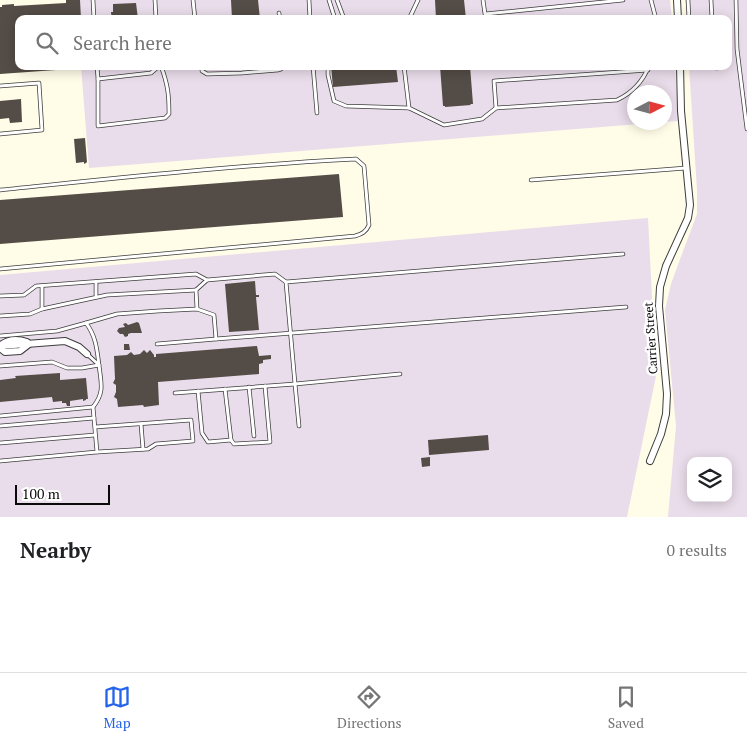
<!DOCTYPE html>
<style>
body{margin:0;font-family:"PT Serif",serif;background:#f2f2f2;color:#202124}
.controls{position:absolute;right:15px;bottom:15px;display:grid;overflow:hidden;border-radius:10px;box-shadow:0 2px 12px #0003}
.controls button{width:45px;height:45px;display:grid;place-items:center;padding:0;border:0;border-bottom:1px solid #e0e0e0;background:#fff;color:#202124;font:25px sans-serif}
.compass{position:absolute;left:627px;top:85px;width:45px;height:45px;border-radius:50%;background:#fff;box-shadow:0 2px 12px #0003;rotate:84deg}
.scale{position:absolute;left:15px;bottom:12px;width:95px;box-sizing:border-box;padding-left:5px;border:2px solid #0a0a0a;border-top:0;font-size:14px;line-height:18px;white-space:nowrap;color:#0a0a0a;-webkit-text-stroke:4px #fff;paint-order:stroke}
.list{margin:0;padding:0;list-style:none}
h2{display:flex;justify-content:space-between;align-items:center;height:65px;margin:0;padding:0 20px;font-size:21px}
h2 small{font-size:16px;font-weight:400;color:#757577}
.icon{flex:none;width:28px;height:28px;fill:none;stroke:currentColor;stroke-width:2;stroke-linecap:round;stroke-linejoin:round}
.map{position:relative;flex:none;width:747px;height:517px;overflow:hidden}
.search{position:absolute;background:#fff;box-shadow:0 2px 12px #0003;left:15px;right:15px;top:15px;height:55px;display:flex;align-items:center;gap:12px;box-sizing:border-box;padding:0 18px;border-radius:10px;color:#757577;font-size:19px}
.sheet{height:155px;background:#fff}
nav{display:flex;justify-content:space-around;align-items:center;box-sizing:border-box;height:70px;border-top:1px solid #e0e0e0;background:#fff;font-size:14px;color:#757577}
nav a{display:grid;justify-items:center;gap:2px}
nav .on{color:#2563eb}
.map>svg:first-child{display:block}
.industrial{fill:#eaddeb;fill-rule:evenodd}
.building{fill:#544c46}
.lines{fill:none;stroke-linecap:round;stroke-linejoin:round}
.lane-casing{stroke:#3d3d3d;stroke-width:4.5}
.street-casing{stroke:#3d3d3d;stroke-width:8}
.lane{stroke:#fff;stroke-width:3}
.street{stroke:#fff;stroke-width:6}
.labels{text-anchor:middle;stroke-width:5;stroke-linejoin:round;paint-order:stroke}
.street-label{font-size:12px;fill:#0a0a0a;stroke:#fff}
</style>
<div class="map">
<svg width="747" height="517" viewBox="0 0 747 517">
<rect width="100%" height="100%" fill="#fffce8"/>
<g class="industrial">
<polygon points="76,0 670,0 672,19 77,19"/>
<path d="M685,0H747V517H668L676,426L665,310L671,284L679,262L697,214V190L689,66H728V19H687ZM691,461H728V498H691Z"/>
<polygon points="81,66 675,66 679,121 664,122 664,92 634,92 634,122 664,122 89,168"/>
<polygon points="648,218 656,376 627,517 0,517 0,275"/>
</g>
<g class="building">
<polygon points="66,0 80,0 81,19 19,19 19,66 70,66 70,69 0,74 0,7 2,7 2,5 14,4 14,6 66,3"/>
<polygon points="231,0 258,0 260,19 232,19"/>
<polygon points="435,0 464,0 466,19 436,19"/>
<polygon points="136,3 138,19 112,19 111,13 111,12 113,12 113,4"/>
<polygon points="331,66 396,66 398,82 333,87"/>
<polygon points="440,66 470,66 473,104 470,104 471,105 445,107 445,106 443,106"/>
<polygon points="21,99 22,122 10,123 9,118 0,119 0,101"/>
<polygon points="85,138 87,162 86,163 84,164 84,162 76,163 74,139"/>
<polygon points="339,174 343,217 0,244 0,200"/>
<polygon points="255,281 256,295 259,295 259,297 256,297 259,330 229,332 225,284"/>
<polygon points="137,322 139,323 142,333 131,333 128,334 128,336 125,337 123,334 120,334 117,331 119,328 125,327 123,324 126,323 128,325"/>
<polygon points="124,344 129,344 130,350 124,350"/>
<polygon points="257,346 259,356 271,355 271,359 263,360 263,363 259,364 259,374 158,382 159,405 144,407 143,405 118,407 117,399 114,397 116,392 116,385 113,383 115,379 114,356 127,355 131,352 134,355 140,354 144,350 147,353 150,350 154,355 154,357 156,357 156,354"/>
<polygon points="60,373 60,380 86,378 88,399 86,399 86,400 83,401 83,399 70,401 70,406 67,406 66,403 62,403 62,401 53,402 52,397 0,402 0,380 16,378 15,376"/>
<polygon points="488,435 489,450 429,455 428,440"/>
<polygon points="430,457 430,466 422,467 421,458"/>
</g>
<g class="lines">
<defs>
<g id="lane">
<polyline points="93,0 94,19"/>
<polyline points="155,0 156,19"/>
<polyline points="193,0 195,19"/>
<polyline points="309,0 310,19"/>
<polyline points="329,0 335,19"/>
<polyline points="337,0 343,16 342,19"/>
<polyline points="483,0 485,14 623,0"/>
<polyline points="651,0 656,19"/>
<polyline points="688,0 689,19"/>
<polyline points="711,0 712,19"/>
<polyline points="736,0 737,49 747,129"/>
<polyline points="279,13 280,19"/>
<polyline points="409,19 418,0"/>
<polyline points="97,66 98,79 151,73 159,66"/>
<polyline points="202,66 202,71 207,74 242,73 278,70 281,69 282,66"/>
<polyline points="313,66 317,113"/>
<path d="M328,66V75L334,101L346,106L409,108L444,125L482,119L496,108L617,100C632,93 643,81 649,66"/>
<polyline points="404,66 409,108"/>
<polyline points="705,66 717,68 717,66"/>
<path d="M98,79V126L165,118L169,114C169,95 168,85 161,66"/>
<polyline points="0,86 39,83 42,130 0,134"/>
<polyline points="496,108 494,81 648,70"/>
<polyline points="531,180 686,168"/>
<path d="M0,190C119,178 237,165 356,159L364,166L369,225C366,232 362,234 355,236L0,269"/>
<polyline points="42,286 42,309"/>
<polyline points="0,296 24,295 36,286 196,274 207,280"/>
<polyline points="96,297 96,282"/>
<polyline points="197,309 196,290 207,280 275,274 286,282"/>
<polyline points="0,316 30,314 42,309 107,295 196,290"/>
<polyline points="86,323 117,314 158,311 197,309 214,315 216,339 626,307"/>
<path d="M0,336L57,331L86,323C96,336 97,350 99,365L82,368H67L52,362L0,366"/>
<polyline points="157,344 216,339"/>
<polyline points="400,374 295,384 286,282 623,254"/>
<polyline points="249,387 254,436"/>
<polyline points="225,389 231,440"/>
<polyline points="198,391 202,433 208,442 231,440 234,444 270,442 265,386"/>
<polyline points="175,393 295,384 299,426"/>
<polyline points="0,416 93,407"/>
<polyline points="141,424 143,449"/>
<polyline points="0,426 94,418"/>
<polyline points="95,427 191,420 193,441 156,444 148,449 97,452"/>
<polyline points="0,443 95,435"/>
<path d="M0,461L97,452L93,407C105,392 101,383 99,365L87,354"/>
</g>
<g id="street">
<polyline points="677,0 678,19"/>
<path d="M1,345C9,339 18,339 27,342"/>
<polyline points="0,346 65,341 79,347 87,354"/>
<polyline points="0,348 5,352 20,351 29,344"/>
<polyline points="650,461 661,434 666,414 667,394 659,306 660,287 666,266 688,218 690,205 681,111 680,66"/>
</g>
</defs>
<use href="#lane" class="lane-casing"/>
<use href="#street" class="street-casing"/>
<use href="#lane" class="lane"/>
<use href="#street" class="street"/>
</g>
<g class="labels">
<g class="street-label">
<text transform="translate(651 338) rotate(-94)" y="4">Carrier Street</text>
</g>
</g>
</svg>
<div class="controls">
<button><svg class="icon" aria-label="layers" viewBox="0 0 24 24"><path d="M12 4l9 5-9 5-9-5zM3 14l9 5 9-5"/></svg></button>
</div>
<svg class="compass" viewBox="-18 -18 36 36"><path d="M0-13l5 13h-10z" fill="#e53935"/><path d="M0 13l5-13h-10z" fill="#757577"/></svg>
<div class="scale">100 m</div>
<div class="search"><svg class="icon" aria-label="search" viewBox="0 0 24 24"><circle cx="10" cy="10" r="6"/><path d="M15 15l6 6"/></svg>Search here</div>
</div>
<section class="sheet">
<h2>Nearby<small>0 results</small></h2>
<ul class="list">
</ul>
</section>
<nav>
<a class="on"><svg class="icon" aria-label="map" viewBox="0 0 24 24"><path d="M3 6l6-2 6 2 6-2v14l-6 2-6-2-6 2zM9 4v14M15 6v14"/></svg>Map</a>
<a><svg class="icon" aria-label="directions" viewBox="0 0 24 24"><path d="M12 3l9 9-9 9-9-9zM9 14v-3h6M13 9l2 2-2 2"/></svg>Directions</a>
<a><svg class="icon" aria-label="saved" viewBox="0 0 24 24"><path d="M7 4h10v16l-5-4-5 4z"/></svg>Saved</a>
</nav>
